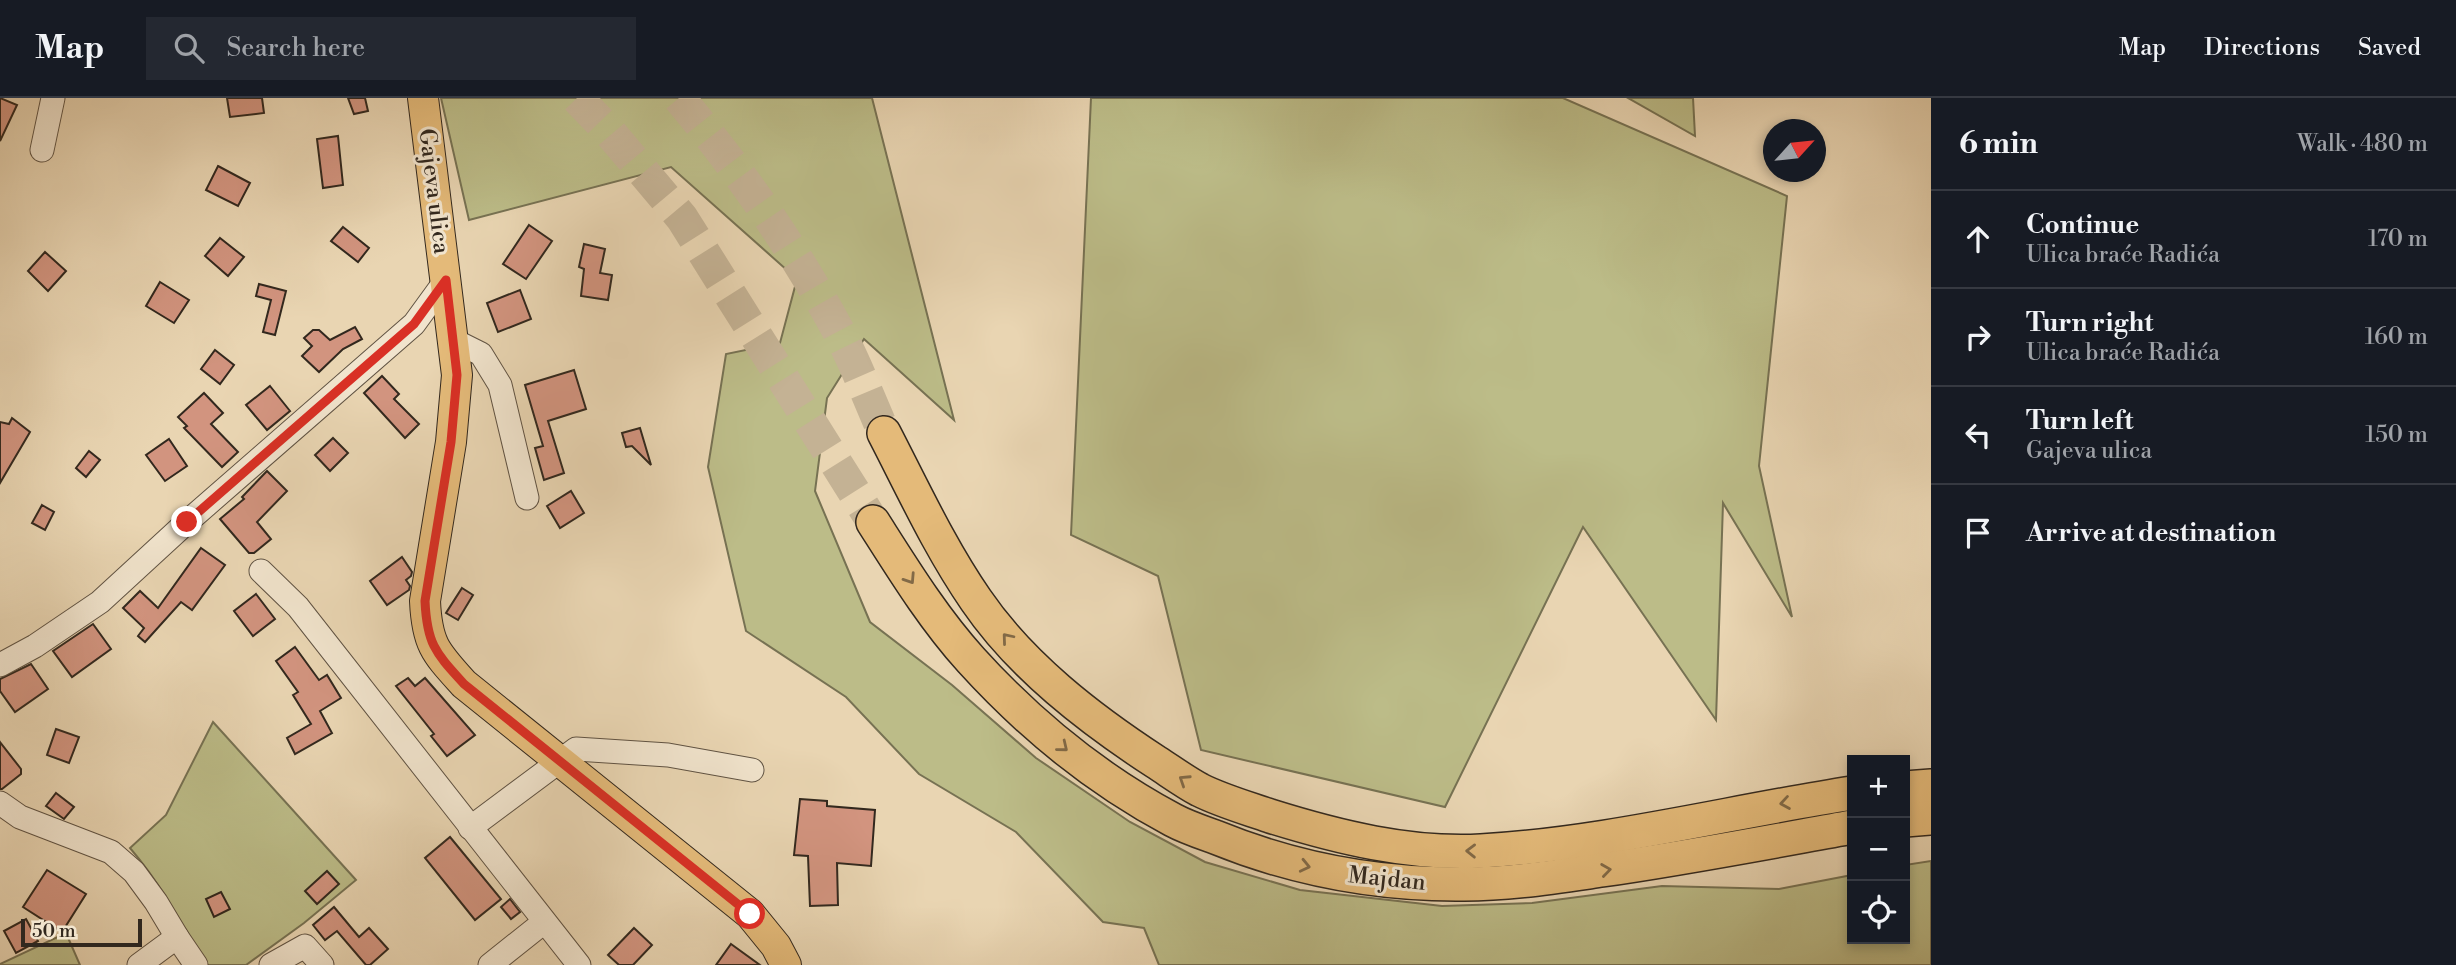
<!DOCTYPE html>
<meta charset="utf-8">
<style>
body{margin:0;font-family:"Libre Bodoni",serif;background:#242831;color:#f1f3f6}
.controls{position:absolute;right:21px;bottom:21px;display:grid;overflow:hidden;border-radius:0px;box-shadow:0 4px 10px #0003}
.controls button{width:63px;height:63px;display:grid;place-items:center;padding:0;border:0;border-bottom:2px solid #363941;background:#171b24;color:#f1f3f6;font:35px sans-serif}
.compass{position:absolute;left:1763px;top:21px;width:63px;height:63px;border-radius:50%;background:#171b24;box-shadow:0 4px 10px #0003;rotate:63deg}
.scale{position:absolute;left:21px;bottom:18px;width:121px;box-sizing:border-box;padding-left:7px;border:4px solid #32281e;border-top:0;font-size:19px;line-height:24px;white-space:nowrap;color:#32281e;-webkit-text-stroke:5px #f1e4cd;paint-order:stroke}
.stop{position:absolute;width:21px;height:21px;margin:-16px;border:5px solid #d93025;border-radius:50%;background:#fff}
.stop.end{background:#d93025;border-color:#fff;box-shadow:0 2px 7px #0008}
.list{margin:0;padding:0;list-style:none}
h2{display:flex;justify-content:space-between;align-items:center;height:91px;margin:0;padding:0 28px;font-size:30px}
h2 small{font-size:23px;font-weight:400;color:#9ea1a6}
.list li{display:grid;grid-template-columns:46px 1fr auto;gap:21px;align-items:center;box-sizing:border-box;height:98px;padding:0 28px;border-top:2px solid #363941}
.list b{display:block;font-size:26px;white-space:nowrap}
.list p{margin:0;font-size:23px;white-space:nowrap;color:#9ea1a6}
.list em{font-size:23px;font-style:normal;color:#9ea1a6}
.icon{flex:none;width:38px;height:38px;fill:none;stroke:currentColor;stroke-width:2;stroke-linecap:round;stroke-linejoin:round}
.map{position:relative;flex:none;width:1931px;height:867px;overflow:hidden}
header{display:flex;align-items:center;gap:42px;box-sizing:border-box;height:98px;padding:0 35px;background:#171b24;border-bottom:2px solid #363941}
header strong{font-size:33px}
nav{display:flex;gap:38px;margin-inline-start:auto;font-size:24px}
.search{width:490px;height:63px;background:#242831;display:flex;align-items:center;gap:18px;box-sizing:border-box;padding:0 24px;border-radius:0px;color:#9ea1a6;font-size:26px}
main{display:flex}
aside{flex:1;background:#171b24}
.map>svg:first-child{display:block}
.green{fill:#bcbc88;stroke:#777253;stroke-width:2}
.building{fill:#d2947f;stroke:#32281e;stroke-width:2}
.lines{fill:none;stroke-linecap:round;stroke-linejoin:round}
.highway-tunnel{stroke:#c4b294;stroke-width:33;stroke-dasharray:33 17;stroke-linecap:butt}
.minor-casing{stroke:#605343;stroke-width:25}
.major-casing{stroke:#32281e;stroke-width:32}
.highway-casing{stroke:#32281e;stroke-width:36}
.minor{stroke:#f1e4cd;stroke-width:23}
.major{stroke:#e4ba79;stroke-width:30}
.highway{stroke:#e4ba79;stroke-width:33}
.oneway{stroke:#826a47}
.route{stroke:#d93025;stroke-width:9}
.labels{text-anchor:middle;stroke-width:6;stroke-linejoin:round;paint-order:stroke}
.street-label{font-size:23px;fill:#32281e;stroke:#f1e4cd}
</style>
<header>
<strong>Map</strong>
<div class="search"><svg class="icon" aria-label="search" viewBox="0 0 24 24"><circle cx="10" cy="10" r="6"/><path d="M15 15l6 6"/></svg>Search here</div>
<nav><a>Map</a><a>Directions</a><a>Saved</a></nav>
</header>
<main>
<div class="map">
<svg width="1931" height="867" viewBox="0 0 1931 867">
<rect width="100%" height="100%" fill="#e9d5b2"/>
<filter id="stains"><feTurbulence type="fractalNoise" baseFrequency=".00286" numOctaves="4"/><feColorMatrix values="0 0 0 0 .2 0 0 0 0 .09 0 0 0 0 .02 0 0 0 .5 -.17"/></filter>
<radialGradient id="worn" r=".72"><stop offset=".6" stop-color="#630" stop-opacity="0"/><stop offset="1" stop-color="#630" stop-opacity=".3"/></radialGradient>
<g class="green">
<polygon points="441,0 872,0 954,322 864,241 827,300 815,393 870,524 952,587 1036,660 1130,724 1205,764 1300,792 1442,808 1532,805 1662,788 1779,791 1852,777 1852,841 1905,841 1905,767 1931,763 1931,867 1159,867 1144,830 1103,824 1016,734 919,676 846,599 746,533 708,369 726,256 780,245 797,181 671,69 469,122"/>
<polygon points="1091,0 1563,0 1787,98 1759,368 1792,519 1723,405 1716,622 1583,429 1445,709 1201,652 1158,478 1071,437"/>
<polygon points="1628,0 1693,0 1695,38"/>
<path d="M213,624L356,782L304,825L246,867H205C182,826 161,786 130,750L166,717Z"/>
<polygon points="66,835 80,867 0,867 0,866"/>
</g>
<g class="building">
<polygon points="0,0 17,7 0,43"/>
<polygon points="227,0 262,0 264,15 230,19"/>
<polygon points="348,0 365,0 368,13 354,16"/>
<polygon points="338,38 343,87 323,90 317,41"/>
<polygon points="218,68 250,85 238,108 206,92"/>
<polygon points="529,127 552,143 526,181 503,166"/>
<polygon points="343,129 369,150 358,164 331,143"/>
<polygon points="220,140 244,159 228,178 205,158"/>
<polygon points="584,146 605,151 600,175 612,177 608,202 581,198 584,171 579,169"/>
<polygon points="45,154 66,173 48,193 28,173"/>
<polygon points="160,184 189,202 174,225 146,208"/>
<polygon points="259,186 286,193 275,237 263,234 271,202 256,198"/>
<polygon points="520,192 531,221 498,234 487,205"/>
<polygon points="355,229 362,241 343,251 319,274 302,258 312,248 304,240 313,232 319,232 330,242"/>
<polygon points="215,252 234,267 220,286 201,271"/>
<polygon points="574,272 586,311 548,323 564,375 544,382 535,350 543,348 525,287"/>
<polygon points="382,278 399,296 394,301 419,326 405,340 364,295"/>
<polygon points="270,288 290,313 267,332 246,307"/>
<polygon points="204,295 223,315 211,326 238,354 222,369 184,330 187,328 178,319"/>
<polygon points="12,320 30,334 0,385 0,324 9,326"/>
<polygon points="640,330 651,367 632,348 626,349 622,335"/>
<polygon points="333,340 348,355 330,373 315,357"/>
<polygon points="169,341 187,368 165,383 146,357"/>
<polygon points="89,353 100,362 86,379 76,370"/>
<polygon points="267,373 287,393 257,424 271,441 254,455 249,455 220,421 244,401 242,399"/>
<polygon points="571,393 584,415 560,430 547,408"/>
<polygon points="42,407 54,414 45,432 32,425"/>
<polygon points="201,450 225,467 192,512 181,504 145,544 138,538 144,530 123,510 140,493 158,510"/>
<polygon points="402,459 412,474 411,478 406,482 410,488 409,492 387,507 370,483"/>
<polygon points="462,490 473,497 458,522 446,515"/>
<polygon points="256,496 275,521 253,538 234,513"/>
<polygon points="93,526 111,551 72,579 53,553"/>
<polygon points="295,549 319,582 327,577 341,600 320,613 332,635 295,656 287,640 311,626 293,597 298,594 276,563"/>
<polygon points="31,566 48,591 15,614 0,593 0,581"/>
<polygon points="408,580 415,588 425,580 475,637 447,658 431,638 434,636 396,588"/>
<polygon points="56,631 79,639 69,665 47,657"/>
<polygon points="0,644 21,671 21,676 2,691 0,691"/>
<polygon points="56,695 74,709 64,721 46,708"/>
<polygon points="800,701 827,703 827,708 875,712 871,768 837,765 838,807 810,808 808,758 794,757"/>
<polygon points="450,739 501,801 475,822 425,760"/>
<polygon points="47,772 86,796 62,834 23,809"/>
<polygon points="327,773 339,786 317,806 305,793"/>
<polygon points="221,794 230,811 214,819 206,801"/>
<polygon points="510,801 520,814 511,821 501,809"/>
<polygon points="334,809 359,839 369,830 388,851 370,867 366,867 337,833 325,842 313,827"/>
<polygon points="26,821 38,843 16,855 4,833"/>
<polygon points="634,830 652,847 633,867 619,867 608,857"/>
<polygon points="731,846 760,867 716,867"/>
</g>
<g class="lines">
<g class="highway-tunnel">
<polyline points="577,0 607,31 682,120 873,424"/>
<path d="M679,0C741,74 796,153 841,238C857,269 870,303 884,335"/>
</g>
<defs>
<g id="minor">
<polyline points="42,52 53,0"/>
<polyline points="453,242 481,256 500,287 527,400"/>
<polyline points="261,473 298,509 579,867"/>
<polyline points="0,567 35,548 100,504 187,424 414,226 446,182"/>
<polyline points="0,705 20,719 111,754 134,774 156,804 177,839"/>
<polyline points="470,730 576,651 668,657 752,672"/>
<polyline points="139,867 177,839 196,867"/>
<polyline points="271,867 305,848 322,867"/>
<polyline points="490,867 544,824"/>
</g>
<path id="major" d="M423,0L457,277L451,344L425,503C427,547 436,555 464,586L750,816L776,848L786,867"/>
<g id="highway">
<path d="M884,335C913,391 940,450 976,502C1021,568 1090,621 1156,664C1170,673 1185,684 1200,692C1222,703 1247,710 1270,718C1337,739 1410,757 1481,753C1605,746 1729,714 1852,695"/>
<path d="M873,424C903,471 933,520 971,562C1029,626 1096,681 1173,722C1186,729 1201,734 1215,739C1291,770 1374,786 1456,786C1505,787 1554,779 1602,772C1686,760 1769,744 1852,729"/>
<polyline points="1905,690 1931,688"/>
<polyline points="1905,722 1931,720"/>
</g>
</defs>
<use href="#minor" class="minor-casing"/>
<use href="#major" class="major-casing"/>
<use href="#highway" class="highway-casing"/>
<use href="#minor" class="minor"/>
<use href="#major" class="major"/>
<use href="#highway" class="highway"/>
</g>
<defs><path id="oneway-chevron" d="M-2-3.5L2.5 0L-2 3.5" fill="none" stroke-width="1.6" stroke-linecap="round" stroke-linejoin="round" transform="scale(1.75)"/></defs>
<g class="oneway">
<use href="#oneway-chevron" transform="translate(910 481) rotate(57)"/>
<use href="#oneway-chevron" transform="translate(1007 540) rotate(-130)"/>
<use href="#oneway-chevron" transform="translate(1063 649) rotate(39)"/>
<use href="#oneway-chevron" transform="translate(1184 682) rotate(-147)"/>
<use href="#oneway-chevron" transform="translate(1785 705) rotate(171)"/>
<use href="#oneway-chevron" transform="translate(1471 753) rotate(-179)"/>
<use href="#oneway-chevron" transform="translate(1305 768) rotate(13)"/>
<use href="#oneway-chevron" transform="translate(1606 772) rotate(-8)"/>
</g>
<g class="lines">
<path class="route" d="M187,424L414,226L446,182L457,277L451,344L425,503C427,547 436,555 464,586L750,816"/>
</g>
<g class="labels">
<g class="street-label">
<text transform="translate(435 93) rotate(83)" y="8">Gajeva ulica</text>
<text transform="translate(1387 780) rotate(6)" y="8">Majdan</text>
</g>
</g>
<rect width="100%" height="100%" filter="url(#stains)"/>
<rect width="100%" height="100%" fill="url(#worn)"/>
</svg>
<div class="controls">
<button>+</button>
<button>−</button>
<button><svg class="icon" aria-label="locate" viewBox="0 0 24 24"><circle cx="12" cy="12" r="6"/><path d="M12 2v4M12 18v4M2 12h4M18 12h4"/></svg></button>
</div>
<svg class="compass" viewBox="-18 -18 36 36"><path d="M0-13l5 13h-10z" fill="#e53935"/><path d="M0 13l5-13h-10z" fill="#9ea1a6"/></svg>
<div class="scale">50 m</div>
<div class="stop" style="left:750px;top:816px"></div>
<div class="stop end" style="left:187px;top:424px"></div>
</div>
<aside>
<h2>6 min<small>Walk · 480 m</small></h2>
<ul class="list">
<li><svg class="icon" aria-label="ahead" viewBox="0 0 24 24"><path d="M12 20V5M6 11l6-6 6 6"/></svg><div><b>Continue</b><p>Ulica braće Radića</p></div><em>170 m</em></li>
<li><svg class="icon" aria-label="right" viewBox="0 0 24 24"><path d="M7 20v-9h11M14 6l5 5-5 5"/></svg><div><b>Turn right</b><p>Ulica braće Radića</p></div><em>160 m</em></li>
<li><svg class="icon" aria-label="left" viewBox="0 0 24 24"><path d="M17 20v-9H6M10 6l-5 5 5 5"/></svg><div><b>Turn left</b><p>Gajeva ulica</p></div><em>150 m</em></li>
<li><svg class="icon" aria-label="arrive" viewBox="0 0 24 24"><path d="M6 21V4h12l-3 4 3 4H6"/></svg><div><b>Arrive at destination</b></div></li>
</ul>
</aside>
</main>
